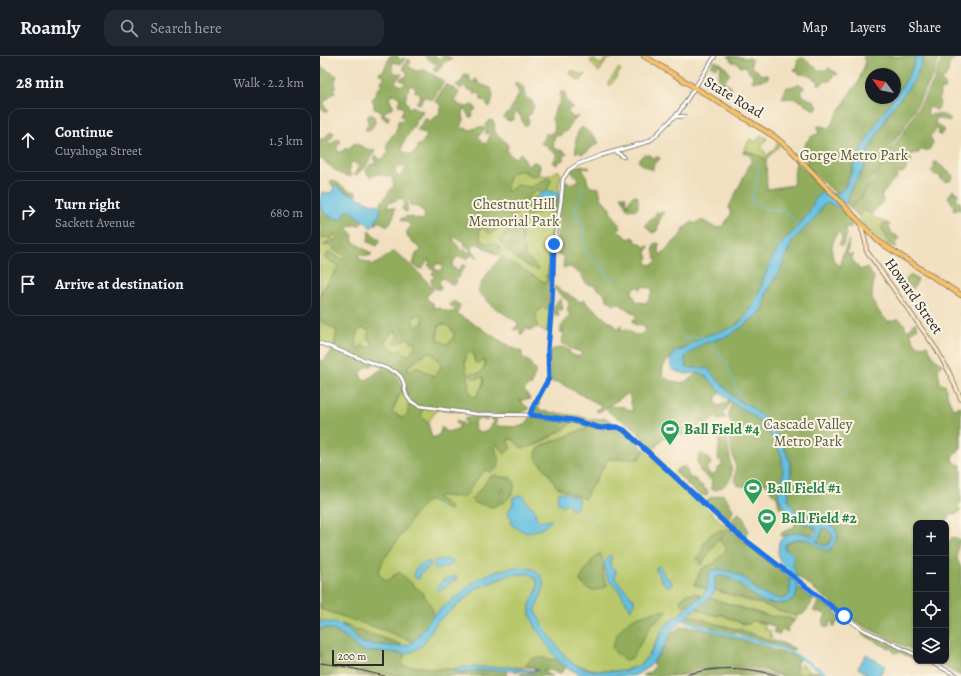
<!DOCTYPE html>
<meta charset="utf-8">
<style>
body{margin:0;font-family:Alegreya,serif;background:#242831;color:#f1f3f6}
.controls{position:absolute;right:12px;bottom:12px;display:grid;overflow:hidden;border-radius:8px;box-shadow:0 1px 3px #0004}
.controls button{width:36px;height:36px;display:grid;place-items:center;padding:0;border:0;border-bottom:1px solid #363941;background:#171b24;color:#f1f3f6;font:20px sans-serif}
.compass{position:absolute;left:545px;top:12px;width:36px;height:36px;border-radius:50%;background:#171b24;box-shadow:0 1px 3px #0004;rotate:302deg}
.scale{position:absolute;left:12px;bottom:10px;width:52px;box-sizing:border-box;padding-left:4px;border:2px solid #2b2b2b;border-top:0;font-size:11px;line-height:14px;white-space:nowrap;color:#2b2b2b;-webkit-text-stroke:3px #fcf5e5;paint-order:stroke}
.stop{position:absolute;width:12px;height:12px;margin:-9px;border:3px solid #1a73e8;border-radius:50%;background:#fff}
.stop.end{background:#1a73e8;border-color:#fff;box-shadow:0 1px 4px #0008}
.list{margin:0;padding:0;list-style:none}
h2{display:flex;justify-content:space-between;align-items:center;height:52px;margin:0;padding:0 16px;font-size:17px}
h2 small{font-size:13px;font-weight:400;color:#9ea1a6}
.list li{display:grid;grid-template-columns:26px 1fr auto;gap:12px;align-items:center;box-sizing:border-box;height:64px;margin:0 8px 8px;padding:0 8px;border:1px solid #363941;border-radius:12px}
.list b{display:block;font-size:15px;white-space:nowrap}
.list p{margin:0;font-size:13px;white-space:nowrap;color:#9ea1a6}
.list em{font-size:13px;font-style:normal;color:#9ea1a6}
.icon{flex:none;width:22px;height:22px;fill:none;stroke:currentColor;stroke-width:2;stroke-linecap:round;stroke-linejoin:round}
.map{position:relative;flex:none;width:641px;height:620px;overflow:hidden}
header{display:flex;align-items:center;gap:24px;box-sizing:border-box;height:56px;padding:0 20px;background:#171b24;border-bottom:1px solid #363941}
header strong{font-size:19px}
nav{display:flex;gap:22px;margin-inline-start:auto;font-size:14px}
.search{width:280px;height:36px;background:#242831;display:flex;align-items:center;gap:10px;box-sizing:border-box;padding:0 14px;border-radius:12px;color:#9ea1a6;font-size:15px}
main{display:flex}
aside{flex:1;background:#171b24}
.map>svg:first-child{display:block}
.green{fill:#b7c769;stroke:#71794a}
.forest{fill:#91ac5d;stroke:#5e6c44;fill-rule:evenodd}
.water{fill:#62bfe0;stroke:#467586;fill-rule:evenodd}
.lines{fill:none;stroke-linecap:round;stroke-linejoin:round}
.stream{stroke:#62bfe0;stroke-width:1}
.river{stroke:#62bfe0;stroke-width:3}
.tertiary-casing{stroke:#706a5f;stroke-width:4.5}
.secondary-casing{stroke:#706a5f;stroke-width:5}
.primary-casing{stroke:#706a5f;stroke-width:6}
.tertiary{stroke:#fff;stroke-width:3}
.secondary{stroke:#fbe6c4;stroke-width:3.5}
.primary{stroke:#f5c16b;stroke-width:4.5}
.rail{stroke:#2b2b2b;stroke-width:1}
.route{stroke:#1a73e8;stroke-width:5}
.labels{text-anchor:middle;stroke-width:4;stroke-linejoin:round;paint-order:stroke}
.street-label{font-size:15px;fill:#2b2b2b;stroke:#fcf5e5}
.park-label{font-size:15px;fill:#555a3e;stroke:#fcf5e5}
.leisure-label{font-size:15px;font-weight:bold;fill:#27864d;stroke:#fcf5e5;text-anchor:start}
</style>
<header>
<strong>Roamly</strong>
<div class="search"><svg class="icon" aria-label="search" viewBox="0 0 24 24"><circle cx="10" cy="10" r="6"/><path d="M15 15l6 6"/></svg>Search here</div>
<nav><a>Map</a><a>Layers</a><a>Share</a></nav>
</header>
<main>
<aside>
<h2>28 min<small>Walk · 2.2 km</small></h2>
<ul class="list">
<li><svg class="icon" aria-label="ahead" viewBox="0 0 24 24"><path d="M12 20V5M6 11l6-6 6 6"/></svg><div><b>Continue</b><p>Cuyahoga Street</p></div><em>1.5 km</em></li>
<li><svg class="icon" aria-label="right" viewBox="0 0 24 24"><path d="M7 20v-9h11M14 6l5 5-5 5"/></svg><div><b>Turn right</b><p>Sackett Avenue</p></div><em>680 m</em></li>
<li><svg class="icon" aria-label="arrive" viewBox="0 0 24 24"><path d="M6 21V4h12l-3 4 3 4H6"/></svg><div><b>Arrive at destination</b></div></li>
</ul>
</aside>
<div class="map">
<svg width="641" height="620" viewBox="0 0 641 620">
<rect width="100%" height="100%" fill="#fcf5e5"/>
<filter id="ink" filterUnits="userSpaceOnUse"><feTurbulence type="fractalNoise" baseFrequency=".025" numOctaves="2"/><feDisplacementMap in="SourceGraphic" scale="8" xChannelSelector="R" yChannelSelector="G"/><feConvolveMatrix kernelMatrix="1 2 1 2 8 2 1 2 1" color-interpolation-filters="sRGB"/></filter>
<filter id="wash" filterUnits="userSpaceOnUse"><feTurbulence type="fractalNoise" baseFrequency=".012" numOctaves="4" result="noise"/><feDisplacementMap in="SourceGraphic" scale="16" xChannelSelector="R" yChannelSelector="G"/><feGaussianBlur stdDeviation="0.9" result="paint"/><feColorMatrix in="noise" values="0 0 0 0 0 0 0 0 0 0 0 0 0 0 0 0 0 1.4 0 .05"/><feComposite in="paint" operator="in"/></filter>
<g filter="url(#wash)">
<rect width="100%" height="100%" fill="#f1dfbf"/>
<g class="green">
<polygon points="288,0 293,1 291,3 288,2 279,16 270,5 272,3 281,9 285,3"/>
<polygon points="299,12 301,14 290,30 288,27"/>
<polygon points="252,14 261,19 263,17 265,19 260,25 250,18 250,17"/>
<polygon points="441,79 447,82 441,92 446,97 445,98 447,100 457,90 457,87 460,89 446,103 424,94 430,83 436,86"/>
<path d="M182,96C193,104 216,123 230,119C233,118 236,116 238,114L241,119L239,129V144L232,188L231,231L133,173Z"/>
<path d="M544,154L552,158L553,161L569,168L566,169L563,168L562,169C563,174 567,186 571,189L570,191L559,183L539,163Z"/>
<polygon points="15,178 18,179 15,185 11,184 4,189 10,189 14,192 14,194 26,200 23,204 9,196 4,202 19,210 0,238 0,185 3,181 10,182"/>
<polygon points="222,251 230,253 228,277 217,271 215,259"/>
<polygon points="101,258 104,266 96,271 93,267 92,262"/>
<polygon points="0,264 17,275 14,292 0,287"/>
<polygon points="123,268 130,271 134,278 133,282 128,288 123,287 117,282 119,269"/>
<polygon points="41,272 49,274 48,283 52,285 53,287 50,292 42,289 38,293 36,291 37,277"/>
<polygon points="76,275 77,279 82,284 87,282 97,288 90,299 86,298 82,295 76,296 65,288 64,284 68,283 71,276"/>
<polygon points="108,296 114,299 121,308 120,313 114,320 97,311 88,316 87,311"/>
<path d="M151,296L154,298V304L165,305C166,311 162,317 155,318L156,322L163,321C165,329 159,334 156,341H153C145,331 150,330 148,320C146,312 141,301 151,296Z"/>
<polygon points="85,329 118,353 79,403 176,388 187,383 193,383 203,392 213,390 222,386 246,372 253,365 276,371 256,376 222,390 216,402 229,418 237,431 264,443 288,403 319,402 325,394 402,467 418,480 383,539 367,550 359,559 351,564 346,570 340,578 328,600 319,610 300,615 281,615 258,610 251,606 240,618 230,614 222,615 212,611 136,612 135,613 114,613 99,610 87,620 0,620 0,365 59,397 93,351 89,349 88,357 83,362 72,356 82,334 81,332"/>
<path d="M395,532V534C414,542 434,546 454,552C463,554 469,559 478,559L472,568V564L449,560L390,542L394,537Z"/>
<path d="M376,552L387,557L399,560L400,558L423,568H427L433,565L446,568L444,573L450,575L451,582L455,586H453C427,572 396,570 369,560H367Z"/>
<polygon points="481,608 489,614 488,617 483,619 476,618 476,610 480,611"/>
</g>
<g class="forest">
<path d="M70,0H78V2L81,4L83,2L85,3L81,8L73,6C70,15 74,18 82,18L75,26L80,30L88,28L80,24V23L87,20V15L84,14L83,11L87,4L89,3L91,6L88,10L96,15L105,14L122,24L124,26L112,44L104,40L100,48L97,47V45L99,44L101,39L94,35L96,33L91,29L89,31L85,44L88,48V54L92,50L103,55L83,87L82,95L91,99L98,93L97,90L101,88L107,80L105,77L98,75V73L105,62L110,65L119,58L122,50L115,45L126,28L139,36L135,44L139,49L147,51L152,49L155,51L156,53L152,56L153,59L152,61H149L145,53L142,54L144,64L141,70L143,73L146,72L150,74L159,71L164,72V74L158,81L165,88L168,85L170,78L168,77L166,79V69L169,64L173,65L175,69L174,74C178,81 185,83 188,90L187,95L190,99L195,102L201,97L207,108L211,110V107L215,106L220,109L219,117L215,121L200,114L190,118L186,133L187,136L197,129L211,131L228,122L231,124L227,135L220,136L219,133L209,140L206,148L198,157L171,178L167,176L163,172L159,173L160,183L167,188L175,187L181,193L180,197L177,198L157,187L151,193L145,190L144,185L133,181V183L142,196L145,193L149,197L150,194H152L158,201H154L152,199L146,203L138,200L133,206L132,210L138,215L142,209H144L145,212C140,215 140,221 136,224L137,226L133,229L123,222L119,225L121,233C115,235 111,228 111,223L115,222L112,218L115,213L119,215L123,212L122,209L117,207L113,214L108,210L110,205L108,204L102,213L98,212L93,209L96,198L102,194L87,181V175L90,171V169L87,166L81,164L82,162H85L86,160L103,164L105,160C103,153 97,150 90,149L91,146L88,144L87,153L88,155L85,156L82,153L85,146L81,142L68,147L67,151L75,152L74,160L68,170L60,166H57L56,169L55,166L59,160L61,147L74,129L71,119L69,121L59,118L56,119H54L51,121L48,119L46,114L51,108H56L54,103L56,99L61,104L68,97L69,95L67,92C66,82 79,77 78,65L83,64L84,62L81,59L84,52L78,49L80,43L76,39L73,38L69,42L74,51L64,56V58L69,61V63L67,65L61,60L59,54L54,53V48L52,43L55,41L57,34L62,29L61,25L64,22V20L59,18L60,16H63ZM80,110L87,111L80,121L75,117L76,112Z"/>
<polygon points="104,0 114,0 120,3 122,0 128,0 128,2 132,2 132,3 124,6 117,16 114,15 113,12 115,10 118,10 119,8 114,7"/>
<polygon points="408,0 430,2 432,4 431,7 432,12 437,14 439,17 442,19 446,18 449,21 447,23 432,26 433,19 428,15 427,12 425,10 420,11 418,7 412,6"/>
<path d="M543,0H596L589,19L575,41V18H551V42H574L558,64L537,101L525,129L520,137L516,138L486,110L487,96L484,90C488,83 491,79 499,78L497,71L501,70L509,72L532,34L538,27L545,7Z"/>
<path d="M603,0H619L614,18L597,49L580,78L564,99L562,107L539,144L553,125L564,106L569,95L581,81L613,27L623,0H636L629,8L628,17L625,22L621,23L622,25L626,29L625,33H621C617,43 623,49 616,55L615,53L610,51C608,53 607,57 608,60C615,56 626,59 631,63L630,65L616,62L615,67L624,74L620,80L618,77L619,75L617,73L610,80L613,87L609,94H599V97L591,98L589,100L592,104L590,108L586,110V114L584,116L578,118L576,120L577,122L571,126C569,131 563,136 561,141L564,144L552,158L544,154L540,160H538L531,153L539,144L530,152L525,147L531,132L543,114L548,95L570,55L587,34L594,24L601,10Z"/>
<polygon points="481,2 486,3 498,14 507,14 508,12 517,17 518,19 514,18 510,25 505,25 500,29 498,28 498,23 494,24 489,19 480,18 475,15 474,13 478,11 477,5"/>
<path d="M395,5L402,8L410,17L408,21L403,25L407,27L412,32L411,34C404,32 397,28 398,20H400L399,16L401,11L399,9L395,12L391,9Z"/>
<polygon points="0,10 17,20 15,26 16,31 14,32 15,36 10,40 8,43 4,45 5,51 8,55 7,56 0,52"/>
<polygon points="144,19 149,20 151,26 154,26 155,23 158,25 159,28 171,32 173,39 171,50 169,51 167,49 166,46 161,44 161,40 159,37 153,38 153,34 147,34 145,30 143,29 142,32 141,33 136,29 142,25"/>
<polygon points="197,26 205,33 205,41 212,45 214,49 211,58 207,60 209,66 207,69 204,69 200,59 198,58 198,54 196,55 193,63 191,65 186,64 184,61 189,56 199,38 197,32 194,28"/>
<path d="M479,28L483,30L484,32L481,37C484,42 489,43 494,45L498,51L497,53L494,54C482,47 479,40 464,43L462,42L467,31H471Z"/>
<path d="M241,35L246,37L245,43L253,51L249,53L248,57L254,62L257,60L258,61L251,67L246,76H242L241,79L235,80C233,84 233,88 234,92L245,96L247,98L243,100V104L240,105L237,109L233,106L238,98L228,93L227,88L224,89L220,87L225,81V78H230L234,75L235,71L232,63L236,51L240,47Z"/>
<polygon points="50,58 54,60 55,67 50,74 45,74 48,68 47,62"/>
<path d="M262,71L275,81L279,87C272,90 269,96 261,98L259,95L256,97C255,89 255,77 262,71Z"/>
<polygon points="11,75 14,77 11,83 8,84 10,89 11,90 13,86 18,83 21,85 17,90 17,95 21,96 25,93 29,92 35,87 49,94 55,95 45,112 40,115 37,119 34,119 39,110 33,106 30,107 30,109 31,111 29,116 32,119 31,121 20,118 0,102 0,83 3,83"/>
<path d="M424,94L446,103L447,133L473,129L476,105L507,136H505L497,141L489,158L478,172L470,178L458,192L450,206L436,243L426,260L412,272L390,279L374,286L363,293L358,294L353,298V300C347,305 340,311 343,321C349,324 357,328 364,326C373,323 378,310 389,321C393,325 397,331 400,336C396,341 394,343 397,350L402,349L409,344L411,345L403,358L406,363L398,364L396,361L386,368L380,367L379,371L367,381L357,377L356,379L343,382L332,396L325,390L327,387C321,380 315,371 307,367C299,362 291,359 286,353L277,356L276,354L282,350L238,326L233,327L231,325L229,303L231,294L242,291L250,295L249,297L258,301L262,297L261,296L249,292L241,287L244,277L243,274L242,277L240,276C241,269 244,268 246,263L249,261V256L247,255L249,247C245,241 237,238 233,231L234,230L259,245L262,246L264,243L268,249L277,255L285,263L294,268L296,272L302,269L300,274L306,273L315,279H320L325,275V271L320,268L316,269L313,267V264L317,260L298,247L293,249L292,245H288L284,237L276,232L274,229C263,229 266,226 261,219C258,216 254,213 250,211L245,212L243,211L244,203L243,200L238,199V197L242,195L237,184V178L244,127L247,125L251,128L258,125V123L251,116L254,112L262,109L270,112L269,113L264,112L262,113L266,119L268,128L271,131L279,132L281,142L290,152V156C294,159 299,168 301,172L298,175L309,183L312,181L315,183L317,187H321L324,191L329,190L326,198L328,201L326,206L327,208L332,209L337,205C334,198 331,193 336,187L340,188L338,191L340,199H341C347,190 363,181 364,172L372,166L375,168C384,160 387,170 396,171C398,172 400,171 402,171L411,159L409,151L432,104V102L426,97H423ZM322,230L333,233L329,243L325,247L317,246L312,237L313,233L317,231L321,233ZM309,337L313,356L304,351L288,350Z"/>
<polygon points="323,99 330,99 330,102 338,101 340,102 339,104 333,109 333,114 324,110 318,105 319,103"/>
<polygon points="615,105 631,118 633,120 630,125 625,126 620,122 620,119 615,119 611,115 615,111 613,107"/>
<polygon points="13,124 28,134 36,136 36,139 35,140 20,133 18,130 13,130 10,126"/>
<polygon points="633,134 638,138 636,142 637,145 641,147 640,154 636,153 634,155 633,155 634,150 628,141"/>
<polygon points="314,139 317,140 318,142 318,151 317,153 308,154 306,152 305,147 301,140 305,140 308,150 310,143"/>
<path d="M215,141V147L218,149C224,143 229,145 238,145L234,165L236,166L232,188L230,253L222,251L216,258L217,271L210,274L206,273L202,278H200V274L199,272L196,274L194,273V272L198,270L197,266L174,251L158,236L163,223L181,201L226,227L227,223L225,220L228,218L230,202L225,195L230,189V176L233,170L234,165L232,164L230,157L226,154L207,160L205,159L207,152Z"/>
<path d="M506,147L520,150L534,165L531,168V172L527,171L525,173C528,179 526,184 522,190L519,188L522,183L521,178L518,176C511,185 508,206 521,210L522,200L529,184L527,199L532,198V203L540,214L547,211L554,221C554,227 552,232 552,238C552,248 560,259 568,265H573L578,263C582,265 586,268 585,273L589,274L594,267H596L598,272L590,277C596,287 594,291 607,289L615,303L622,308L618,314L620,326L623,329H625L628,341L633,353L641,350V393L632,400V403L636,408L641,409V447L637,450L641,454L636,458L633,457L625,467H596V596L539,568L476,519L472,508L470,495L466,494L464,491C468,484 482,481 490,485C498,489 500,494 510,494L518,481L510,469L503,467L497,462L489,461L476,456L468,443L472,415L470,405L459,381L442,360L429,349L424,348L413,340L387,312H368L365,309V301L382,288L409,280L437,260L444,252L446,238L458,219L473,184L498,158L503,149Z"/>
<path d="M0,149C4,158 13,166 23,162L25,156L29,154L34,156L40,163H42V167L40,169H33L27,172C32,176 34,179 32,185L52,198L49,200L38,199V202L54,209L74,195L96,214L114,233L106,241L108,244L113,247L114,252C121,251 126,257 134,256L135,254L130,249L133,245L140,249V251L137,258C159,269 178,286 202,296V301L211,307L212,311L216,314L211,330L209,329L204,334L210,343L200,344L209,353L196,359L162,358L103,351L101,360L108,367L112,382L119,379L122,371L126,376L135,374L140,371L136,367L137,364L145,369L146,368L144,363C151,361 160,358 167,362V364L158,363L154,366L155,373L162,377L165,376L174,366V364L170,363L173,361L176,363L177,370L197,371L205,369L212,359L253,365L246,372L213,390L203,392L200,391L193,383H187L191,393L188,394L185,398L177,388H176C174,398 181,400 178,412L171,416L165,414L153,428L148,437L143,441L119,440L117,442L127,448L131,453L128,454L113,445H107L93,460L86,472L63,505L58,517L66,525L79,516C94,530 108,538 114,558L102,577L94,586L69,576L0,553V304L3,305L11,296L15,295L53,308L52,310L46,311L40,318L42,322L46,324L52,320L64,311L14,292L17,275L0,264V238L19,210L4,201L9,196L23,204L26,200L14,194V192L10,189H4L5,187L12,184L15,185L18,179L16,178L10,182L3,181L0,185ZM101,258L104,266L96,271L93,267L92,263L96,259ZM123,268L130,271L134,278L133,282L128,288L123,287L117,282L119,269ZM41,272L49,274L47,282L52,285L53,287L50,292L42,289L38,293L36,291L37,277ZM76,275L77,279L75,287H79L87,282L96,288L90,299L86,298L80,293L76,296L65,288L64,284L68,283L71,276ZM108,296L114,299L121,308L120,313L114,320L97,311L92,313L88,315L87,311ZM151,296L154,298L155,307H161L162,304L165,305C166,310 163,314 159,318L151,317L150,318L152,322H156L163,321C166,329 159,334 156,341H153C145,331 150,330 148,320C146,312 141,301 151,296ZM71,314L81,320L89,344L95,348L93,351L88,348V357L83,362L72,356C79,336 90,332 71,314Z"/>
<polygon points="337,155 338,157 342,156 344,157 339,165 337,175 332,177 325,169 332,161 335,160"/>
<path d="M199,163L202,165V189L205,194V200L218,212V214C208,212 184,195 180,185L184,178Z"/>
<polygon points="564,168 570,168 568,172 570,173 572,178 576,179 579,183 573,189 574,190 577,188 575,192 568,187 567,180 561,171"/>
<polygon points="49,175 60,184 57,190 48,186"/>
<polygon points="591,219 598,224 593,233 586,226 586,223"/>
<path d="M241,242L243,253L241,255L239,252L237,253L239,260H234C228,254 236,248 240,243Z"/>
<path d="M412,346C418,351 426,354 432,359C450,374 466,396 463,420C462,427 459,433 458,441L485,468L494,471L495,474L492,478L481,477L461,480L460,478L461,477L474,471L476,465L459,451L457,441L451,436L447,428C437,425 427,433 417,429L414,424L416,415L415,406L412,396L409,378L412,376V366L408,361Z"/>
<polygon points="217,347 220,347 218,351 220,355 258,360 273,364 285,362 296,368 292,370 284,371 262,365 216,359 214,358 213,353"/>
<polygon points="270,371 286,374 299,373 304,374 325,394 319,403 288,403 264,443 237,431 229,418 216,402 217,394 222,390"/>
<path d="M401,376L406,380C408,387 409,395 410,402C411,416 416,421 402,431C398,434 396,435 391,433L392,425L380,415L377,404H380L378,401L382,397L390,405L391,408L386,413L391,419L397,416V413C399,411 403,411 402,406L398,403L400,377Z"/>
<path d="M361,411H365L370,422L375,423L380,429L383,430V432L387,434L388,437L386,440C374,438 363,424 355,415Z"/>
<path d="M177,418L179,421L191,422L195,426C195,435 189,444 181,448L184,436L183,431L180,433L181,436L179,448L173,451L155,447L151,443L164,429L168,422Z"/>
<path d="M402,438C408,441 408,448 413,453L412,458L408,464L387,445C390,439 397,442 402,438Z"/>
<polygon points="419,457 424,463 428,475 425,479 412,467 414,460"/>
<polygon points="408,472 466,519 471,526 469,539 466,542 460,543 443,538 435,533 426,523 412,516 400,513 391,515 389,519 387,533 374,529 380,516 383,512 394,507 406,494 406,491 400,486 400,483"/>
<path d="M503,472C508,474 512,476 513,482L507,490L502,489L496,485L500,482Z"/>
<polygon points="399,474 404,474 382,508 380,509 377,502 382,495 383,490 386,484 392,477 395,477"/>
<path d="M632,481L641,484C636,493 635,502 641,511V620L614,605H626V491L628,489Z"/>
<path d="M278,498H281C284,505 282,513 284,521C285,525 287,527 287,530C278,536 265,536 260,524L272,504Z"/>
<path d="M404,519C418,526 430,541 443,546C451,549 460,547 468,547L478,534L477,531L486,535L494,542C492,547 487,555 483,558C473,564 446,547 432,546L430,544L396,534L395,522L398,520Z"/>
<path d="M370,537L371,538L375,537L380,539V541L368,549L366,548L364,550L360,546C362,541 366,539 370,537Z"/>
<path d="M390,542C409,547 428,555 448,560C456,561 465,559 473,564L470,570L467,571L468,575L466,576L465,574H462L459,579L454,576L455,572L449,568L433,565L429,568L421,567L400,558L399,560L387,557L376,552L386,546Z"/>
<polygon points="500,545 519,559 517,562 519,565 516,567 515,571 513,570 513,567 510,565 509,571 504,571 503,567 506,558 493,555 497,548"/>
<path d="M348,554L345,558L332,568L312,602L306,604C300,602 296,597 292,592C301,561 320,558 348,554Z"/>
<polygon points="369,559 405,571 421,574 452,586 460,586 475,593 472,594 436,584 417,577 408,577 397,574 387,569 366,563 366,562"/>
<path d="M21,568L81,588L80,591C72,590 44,590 40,586C33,580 29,573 21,568Z"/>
<path d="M361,570L376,571L436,588C443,587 445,591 451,593C461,597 470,596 479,603L476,610L477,618L483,619L489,615L498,616L505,620H461L449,615L433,612L411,611L378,614L358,620H323L331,615L335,610L333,608L353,576Z"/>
<path d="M7,572L15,575L29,584L41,595L49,596H70L85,598L82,607L84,611C95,609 104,612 115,613C139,614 163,613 187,613L186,620H95L77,619L51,614L47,615L30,610L0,606V573Z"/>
<polygon points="543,576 546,576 594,599 596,604 579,596 574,597 573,594 558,587 542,578"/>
<polygon points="216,601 238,604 246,611 240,618 230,614 223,614 229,619 233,620 200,620 201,618 211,617 214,613 219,614 212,611 206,610 210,604"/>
<polygon points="0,608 31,613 31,616 19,614 7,620 0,620"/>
<polygon points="402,613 430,614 457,620 364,620 389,614"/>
<polygon points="33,614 60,620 38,620"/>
</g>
<g class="water">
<path d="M596,0H603L601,10L594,24L587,34L570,55L548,95L543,114L531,132L526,147L518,151L508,147L503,149L495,163L473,184L465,201L460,215L454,223L446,238L444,252L437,260L409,280L382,288L365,301L366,311L372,312H387L413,340L424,348L429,349L442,360L459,381L470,405L471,421L468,443L476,456L489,461L497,462L504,467L515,471L518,481L514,489L507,495C500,493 496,488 490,485C483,481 471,484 465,489L464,493C474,497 475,497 472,508C476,514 479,529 477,537C475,544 470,547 463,547C457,548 448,548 442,545C431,540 407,512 395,522L396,530L394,537L386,546L374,554L351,575L345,589L330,610L316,619L311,620H269L260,618L247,612L239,606L217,574L210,558V549L217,534L218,528L215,522L209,518H201L189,519L158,532L117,566L103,589L92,596L85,598L70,596H45L37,592L29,584L15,575L7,572L0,573V565C15,567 20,566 33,577C35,580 37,584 40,586C43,588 77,591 82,590C100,588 103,568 115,558C121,552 129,547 136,541C143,536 149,528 157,524C168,517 184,512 197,511C217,511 229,519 221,540C219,545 216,549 216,554C218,565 244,603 254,608C264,614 277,615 289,615C313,616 324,610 335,589C339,582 341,575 347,568C351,564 355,562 359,559C364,555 368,549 374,545C377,542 381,541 384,538C389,531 387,522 391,515L400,513L412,516L426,523L435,533L443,538L460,543L466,542L469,539L470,534V515L460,505L458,497L459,486C465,477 482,473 491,480L496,477V471L485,468L468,457L458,441L459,433L463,420L462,402L458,390L444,369L431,358L408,344L385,319L378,317L366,318L353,314L350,308L351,302L353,300L354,295C357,293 359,295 362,294C366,293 369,289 372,287C376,285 387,279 391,278C401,275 411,274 419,267C441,247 442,216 458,192C467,180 479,171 488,158C492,152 494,142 500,138C506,133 514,142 520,136C530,128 532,112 537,101C541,94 545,87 549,80C553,73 556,66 561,59C575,40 590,24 596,0ZM503,472C508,474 512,476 513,482L507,490L502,489L496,485L500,482Z"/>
<path d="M17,129L20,133L52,148H56L61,151L60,158L52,171H50L45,165L40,163L31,155H26L23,162C14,166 2,157 0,149C0,144 1,140 2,136L9,137L12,136L14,130Z"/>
<polygon points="227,135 238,136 238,145 226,144 218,147 216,145 216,142 222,137"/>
<polygon points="239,436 243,436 258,442 258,447 257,452 252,454 250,452 250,448 249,447 242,449 238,447 237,443"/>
<path d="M202,439C205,441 205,445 207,447C209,450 213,450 214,453C216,457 215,462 220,465C224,467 228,463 232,464C226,472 216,475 206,477L193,470L191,467L192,463L188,457V456L193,448V441Z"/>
<path d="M290,499L292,501L290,506L291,512L296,514L295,522L296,524L314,543V549L311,554L298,533C288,528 278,507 290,499Z"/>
<polygon points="115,504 127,503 134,506 129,510 115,514 113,511"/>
<path d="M111,505L110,511L101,517L99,523L95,522C91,510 103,508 111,505Z"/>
<path d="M339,510C344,514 344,521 352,526V530C342,531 341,521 336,514V511Z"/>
<path d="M136,520L137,523C129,526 125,532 119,535L117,533C119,524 128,522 136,520Z"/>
<polygon points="546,598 565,610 559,620 550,620 538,612"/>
<polygon points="146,611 188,611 218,615 214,616 171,614 137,616 135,614 135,612"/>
</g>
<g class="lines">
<g class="stream">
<path d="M438,108C439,119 437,131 431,141L433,147L450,154L465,155L476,166V173"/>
<path d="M261,130L263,134L261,138V144L255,152L258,166L260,165L263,168C264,177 262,188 266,196C272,206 283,205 286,220L296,222"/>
<polyline points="358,277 366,284 372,280 384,282"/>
<polyline points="391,285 400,300 406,305 417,334 427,349"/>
<polyline points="530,332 533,330"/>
<polyline points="522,339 527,334"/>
<polyline points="117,448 122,456"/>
<polyline points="260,455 280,470"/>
<polyline points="283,474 286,476"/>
</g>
<polyline class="river" points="362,563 390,573 467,594 499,613 508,620"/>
</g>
</g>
<g filter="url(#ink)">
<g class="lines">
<defs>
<g id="tertiary">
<polyline points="354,61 365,60"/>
<polyline points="296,96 304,101"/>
<path d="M0,287L76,316C92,328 76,341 100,350L156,358L210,359L252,365L281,372L297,371L304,374L415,476L492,537L542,573L596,599"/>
<polyline points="210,359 212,353 229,322 228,293 232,244 233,194 241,145 243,123 249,114 258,108 282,99 327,86 332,83 359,56 395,0"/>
<polyline points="608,605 638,620"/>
</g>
<polyline id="secondary" points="541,169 546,188 546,194 617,294 629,316 641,343"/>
<polyline id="primary" points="324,0 455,81 471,94 558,185 641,239"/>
</defs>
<use href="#tertiary" class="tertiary-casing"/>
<use href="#secondary" class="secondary-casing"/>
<use href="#primary" class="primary-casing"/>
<use href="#tertiary" class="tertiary"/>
<use href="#secondary" class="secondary"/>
<use href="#primary" class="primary"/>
<g class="rail">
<polyline points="0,607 22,610 65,620"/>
<path d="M362,620C394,610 427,610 458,620"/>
</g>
</g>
</g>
<g class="lines" filter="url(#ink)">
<polyline class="route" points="234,188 232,244 228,293 229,322 212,353 210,359 252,364 280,372 297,371 304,374 415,476 524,560"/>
</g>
<defs>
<symbol id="stadium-pin" viewBox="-11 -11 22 30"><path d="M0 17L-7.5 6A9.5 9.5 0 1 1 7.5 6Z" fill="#2e9e5b" stroke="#fcf5e5"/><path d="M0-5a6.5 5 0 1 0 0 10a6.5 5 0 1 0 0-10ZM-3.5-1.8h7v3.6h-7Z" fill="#fff"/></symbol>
</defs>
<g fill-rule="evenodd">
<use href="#stadium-pin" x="339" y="362" width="22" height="30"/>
<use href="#stadium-pin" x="422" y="421" width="22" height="30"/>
<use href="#stadium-pin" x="436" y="451" width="22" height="30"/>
</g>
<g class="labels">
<g class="street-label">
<text transform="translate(414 41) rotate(31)" y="5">State Road</text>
<text transform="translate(594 240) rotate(55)" y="5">Howard Street</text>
</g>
<g class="park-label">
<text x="534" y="104">Gorge Metro Park</text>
<text x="194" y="153">Chestnut Hill<tspan x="194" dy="17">Memorial Park</tspan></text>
<text x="488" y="373">Cascade Valley<tspan x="488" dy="17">Metro Park</tspan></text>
</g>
<g class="leisure-label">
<text x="364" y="378">Ball Field #4</text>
<text x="447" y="437">Ball Field #1</text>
<text x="461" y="467">Ball Field #2</text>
</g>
</g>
</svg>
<div class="controls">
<button>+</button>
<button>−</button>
<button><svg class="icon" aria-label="locate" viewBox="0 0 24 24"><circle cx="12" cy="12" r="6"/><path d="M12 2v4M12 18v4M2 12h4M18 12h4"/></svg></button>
<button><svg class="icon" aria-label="layers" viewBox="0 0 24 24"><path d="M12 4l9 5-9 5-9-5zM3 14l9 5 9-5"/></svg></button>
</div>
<svg class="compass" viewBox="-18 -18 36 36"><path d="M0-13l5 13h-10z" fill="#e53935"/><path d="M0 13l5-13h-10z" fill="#9ea1a6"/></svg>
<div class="scale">200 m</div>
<div class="stop" style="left:524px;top:560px"></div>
<div class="stop end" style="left:234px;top:188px"></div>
</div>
</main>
